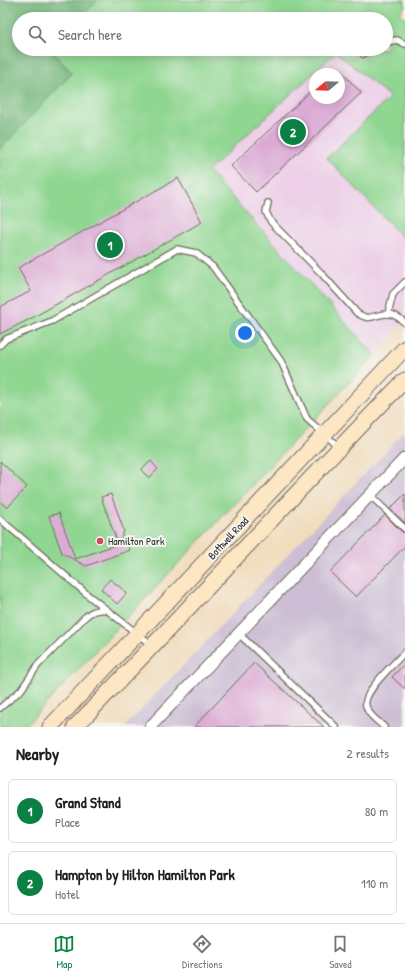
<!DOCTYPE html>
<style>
body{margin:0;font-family:"Patrick Hand",sans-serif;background:#f2f2f2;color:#202124}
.compass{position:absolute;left:309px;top:68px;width:36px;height:36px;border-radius:50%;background:#fff;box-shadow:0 2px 10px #0003;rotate:251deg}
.you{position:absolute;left:245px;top:333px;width:14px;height:14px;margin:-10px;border:3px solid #fff;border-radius:50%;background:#1a73e8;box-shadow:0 0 0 6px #1a73e833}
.badge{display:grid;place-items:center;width:26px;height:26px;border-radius:50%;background:#0b8043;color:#fff;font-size:13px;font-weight:700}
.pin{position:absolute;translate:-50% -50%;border:2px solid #fff;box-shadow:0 1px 4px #0006}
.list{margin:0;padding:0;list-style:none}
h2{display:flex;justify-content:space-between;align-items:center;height:52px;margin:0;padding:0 16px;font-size:17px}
h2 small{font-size:13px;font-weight:400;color:#757577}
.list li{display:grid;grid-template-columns:26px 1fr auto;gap:12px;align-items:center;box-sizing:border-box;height:64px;margin:0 8px 8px;padding:0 8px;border:1px solid #e0e0e0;border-radius:6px}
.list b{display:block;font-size:15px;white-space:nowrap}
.list p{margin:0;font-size:13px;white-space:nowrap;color:#757577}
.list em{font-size:13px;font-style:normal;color:#757577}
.icon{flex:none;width:22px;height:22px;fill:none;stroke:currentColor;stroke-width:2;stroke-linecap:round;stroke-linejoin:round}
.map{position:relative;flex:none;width:405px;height:727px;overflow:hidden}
.search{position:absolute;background:#fff;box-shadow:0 2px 10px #0003;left:12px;right:12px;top:12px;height:44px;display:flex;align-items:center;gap:10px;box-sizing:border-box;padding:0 14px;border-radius:22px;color:#757577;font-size:15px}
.sheet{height:196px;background:#fff}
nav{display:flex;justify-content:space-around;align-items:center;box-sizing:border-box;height:56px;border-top:1px solid #e0e0e0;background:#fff;font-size:11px;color:#757577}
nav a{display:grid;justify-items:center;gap:2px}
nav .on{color:#0b8043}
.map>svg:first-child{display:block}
.built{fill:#edd0e8;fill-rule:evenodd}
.industrial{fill:#ccbed4}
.green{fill:#8fd690;stroke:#5d805e}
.forest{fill:#73b77a;stroke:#4f7152}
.building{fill:#dcabd5}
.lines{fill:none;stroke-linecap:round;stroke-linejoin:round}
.lane-casing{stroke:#70695e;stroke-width:8}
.street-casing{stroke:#70695e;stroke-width:13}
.secondary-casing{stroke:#70695e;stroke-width:17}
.lane{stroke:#fff;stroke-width:5.5}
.street{stroke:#fff;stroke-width:11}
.secondary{stroke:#fce6c4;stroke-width:15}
.poi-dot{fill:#d1495b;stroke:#f6f6f2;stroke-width:1.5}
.labels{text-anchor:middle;stroke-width:4;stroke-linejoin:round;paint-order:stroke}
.street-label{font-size:11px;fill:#2b2b2b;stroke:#f6f6f2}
.poi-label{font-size:11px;fill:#2b2b2b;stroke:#f6f6f2;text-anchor:start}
</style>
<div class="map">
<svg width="405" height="727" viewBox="0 0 405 727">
<rect width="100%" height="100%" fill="#f6f6f2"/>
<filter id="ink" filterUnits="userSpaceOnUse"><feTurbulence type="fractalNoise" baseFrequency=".025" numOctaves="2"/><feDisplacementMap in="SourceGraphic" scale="8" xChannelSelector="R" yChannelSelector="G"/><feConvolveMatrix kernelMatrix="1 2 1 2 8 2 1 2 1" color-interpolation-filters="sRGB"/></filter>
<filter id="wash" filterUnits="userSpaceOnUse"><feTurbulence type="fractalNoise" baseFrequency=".012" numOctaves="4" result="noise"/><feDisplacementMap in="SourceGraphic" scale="16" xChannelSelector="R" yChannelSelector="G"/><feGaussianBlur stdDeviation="0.9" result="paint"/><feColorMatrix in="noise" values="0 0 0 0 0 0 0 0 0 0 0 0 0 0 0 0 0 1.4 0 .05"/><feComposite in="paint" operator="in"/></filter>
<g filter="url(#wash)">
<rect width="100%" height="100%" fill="#f1ddbe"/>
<path class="built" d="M336,52L390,97L327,158L405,240V320L375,355L208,171ZM315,74H339V98H315Z"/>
<polygon class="industrial" points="405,431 405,727 125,727"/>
<polygon class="green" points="98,0 405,0 405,7 400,12 405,17 405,240 327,158 390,97 336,52 208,171 375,355 24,727 0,727 0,149 72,73 49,49 386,49 386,19 78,19"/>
<polygon class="forest" points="0,0 98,0 78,19 19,19 19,49 49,49 72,73 0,149"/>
<g id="blocks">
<g class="building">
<polygon points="339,69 361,93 256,192 231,166 315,87 315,98 339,98"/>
<polygon points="178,178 202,222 32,318 0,334 0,307 31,291 18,268"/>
<polygon points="0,461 27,487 7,508 0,501"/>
<polygon points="151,461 158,469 149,478 141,470"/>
<polygon points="111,494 124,531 119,544 127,541 130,550 86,566 62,553 49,516 59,513 75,559 118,544 101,497"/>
<polygon points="405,494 405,523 390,509"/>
<polygon points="385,515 402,532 405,533 405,546 356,597 330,572"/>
<polygon points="110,579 127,593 117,604 101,589"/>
<polygon points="254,663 324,727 194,727"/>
<polygon points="405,663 405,689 392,677"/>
</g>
</g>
</g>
<g filter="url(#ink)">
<use href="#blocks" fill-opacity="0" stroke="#70695e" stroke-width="1"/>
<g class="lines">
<defs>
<g id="lane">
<polyline points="386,42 397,40 405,44"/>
<polyline points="363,54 371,49"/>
<path d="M268,203L266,212L271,222L322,274L357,313C372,323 374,313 388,314C394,314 401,319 405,323"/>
<polyline points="388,314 393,294 405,282"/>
<polyline points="0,345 6,339 52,321 177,249 196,253 213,267 281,361 307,419 339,447"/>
<polyline points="370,495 405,529"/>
<polyline points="0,519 89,596 153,646"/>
<polyline points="238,633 336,727"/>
<path d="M0,708L21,690L38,665L84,618C91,611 97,609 107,610"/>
<path d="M384,727C378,721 368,715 366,706C362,692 396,662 405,652"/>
</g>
<polyline id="street" points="150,727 405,458"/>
<g id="secondary">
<polyline points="50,727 405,348"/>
<path d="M75,727C186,612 294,494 405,380"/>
</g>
</defs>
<use href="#lane" class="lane-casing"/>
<use href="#street" class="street-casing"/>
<use href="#secondary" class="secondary-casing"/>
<use href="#lane" class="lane"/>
<use href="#street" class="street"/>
<use href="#secondary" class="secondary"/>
</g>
</g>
<circle class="poi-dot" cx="100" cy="541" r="4"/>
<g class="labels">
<g class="street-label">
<text transform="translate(228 538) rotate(-47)" y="4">Bothwell Road</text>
</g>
<g class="poi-label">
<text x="108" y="545">Hamilton Park</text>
</g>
</g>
</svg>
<svg class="compass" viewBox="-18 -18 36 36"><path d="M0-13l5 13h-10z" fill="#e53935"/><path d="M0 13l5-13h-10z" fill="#757577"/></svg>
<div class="you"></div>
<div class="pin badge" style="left:110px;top:245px">1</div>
<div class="pin badge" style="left:293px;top:132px">2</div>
<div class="search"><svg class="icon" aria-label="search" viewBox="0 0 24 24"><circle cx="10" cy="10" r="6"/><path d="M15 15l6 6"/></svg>Search here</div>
</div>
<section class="sheet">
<h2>Nearby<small>2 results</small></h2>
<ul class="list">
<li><span class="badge">1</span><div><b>Grand Stand</b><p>Place</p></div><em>80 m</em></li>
<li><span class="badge">2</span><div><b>Hampton by Hilton Hamilton Park</b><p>Hotel</p></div><em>110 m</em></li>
</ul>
</section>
<nav>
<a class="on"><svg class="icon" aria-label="map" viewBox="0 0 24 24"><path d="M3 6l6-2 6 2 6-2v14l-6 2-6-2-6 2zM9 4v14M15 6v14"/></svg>Map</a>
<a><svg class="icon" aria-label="directions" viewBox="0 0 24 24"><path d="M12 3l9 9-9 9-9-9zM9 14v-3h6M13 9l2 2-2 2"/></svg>Directions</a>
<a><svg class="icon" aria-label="saved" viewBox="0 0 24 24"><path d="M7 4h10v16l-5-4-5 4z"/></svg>Saved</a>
</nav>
